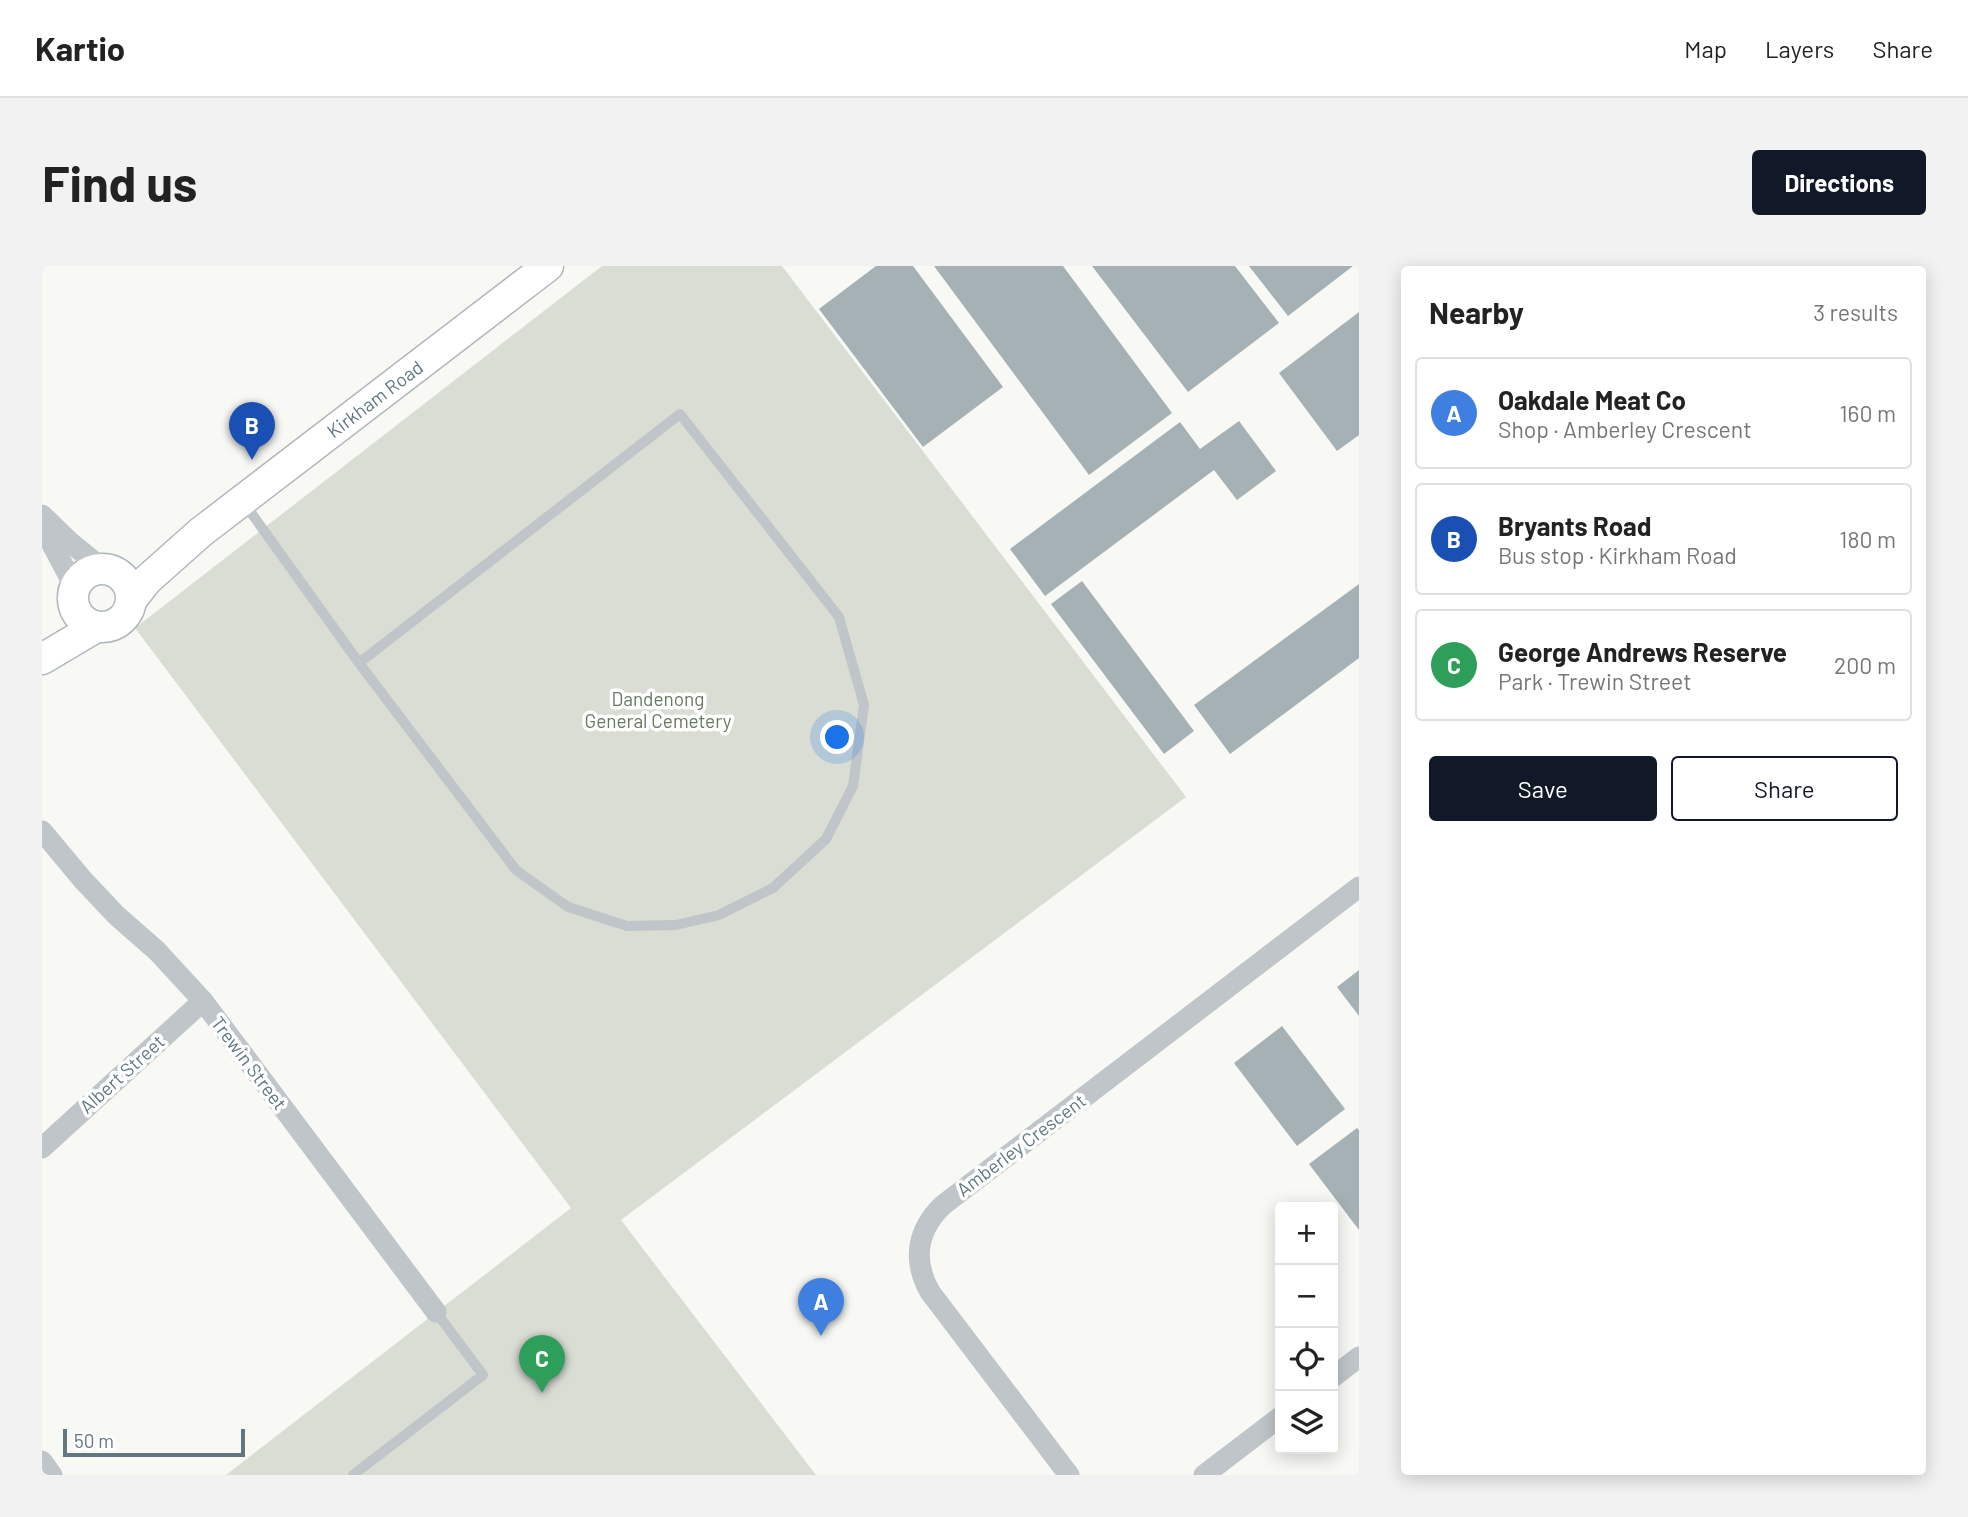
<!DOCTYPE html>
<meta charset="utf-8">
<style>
body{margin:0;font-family:Barlow,sans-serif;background:#f2f2f2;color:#222}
.controls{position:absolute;right:21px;bottom:21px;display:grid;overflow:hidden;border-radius:7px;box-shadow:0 4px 18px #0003}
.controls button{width:63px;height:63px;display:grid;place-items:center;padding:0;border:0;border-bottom:2px solid #e0e0e0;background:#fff;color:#222;font:35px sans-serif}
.scale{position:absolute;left:21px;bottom:18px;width:182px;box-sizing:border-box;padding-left:7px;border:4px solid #627881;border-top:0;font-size:19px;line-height:24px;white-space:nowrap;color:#627881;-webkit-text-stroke:5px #fff;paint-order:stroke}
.you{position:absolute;left:796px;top:472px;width:24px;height:24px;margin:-18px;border:5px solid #fff;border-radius:50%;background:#1a73e8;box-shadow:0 0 0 10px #1a73e833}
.badge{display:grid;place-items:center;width:46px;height:46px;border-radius:50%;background:#111827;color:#fff;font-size:23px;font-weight:700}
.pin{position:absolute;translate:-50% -58px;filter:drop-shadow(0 2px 4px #0008)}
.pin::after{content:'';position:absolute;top:37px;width:24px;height:21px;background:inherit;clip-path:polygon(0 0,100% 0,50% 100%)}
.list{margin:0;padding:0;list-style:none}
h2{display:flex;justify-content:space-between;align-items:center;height:91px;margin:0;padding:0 28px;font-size:30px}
h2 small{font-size:23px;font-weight:400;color:#767676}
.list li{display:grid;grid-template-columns:46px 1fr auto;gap:21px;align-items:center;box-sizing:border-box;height:112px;margin:0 14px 14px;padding:0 14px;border:2px solid #e0e0e0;border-radius:7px}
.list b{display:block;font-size:26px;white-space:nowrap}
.list p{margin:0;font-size:23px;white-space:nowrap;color:#767676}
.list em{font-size:23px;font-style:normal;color:#767676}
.actions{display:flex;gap:14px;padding:21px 28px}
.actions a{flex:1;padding:16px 0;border:2px solid #111827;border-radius:7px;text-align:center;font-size:24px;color:#111827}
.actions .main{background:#111827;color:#fff}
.icon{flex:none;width:38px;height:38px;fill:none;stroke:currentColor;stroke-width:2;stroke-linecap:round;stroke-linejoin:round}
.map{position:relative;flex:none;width:1317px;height:1209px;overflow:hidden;border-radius:7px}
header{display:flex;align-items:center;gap:42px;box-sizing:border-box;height:98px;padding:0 35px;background:#fff;border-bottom:2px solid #e0e0e0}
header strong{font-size:33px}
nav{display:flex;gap:38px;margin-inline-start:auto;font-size:24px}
.intro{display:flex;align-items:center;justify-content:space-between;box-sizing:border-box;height:168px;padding:0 42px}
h1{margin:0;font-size:49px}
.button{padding:18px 32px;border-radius:7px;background:#111827;color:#fff;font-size:24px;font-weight:700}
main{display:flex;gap:42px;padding:0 42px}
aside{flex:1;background:#fff;border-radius:7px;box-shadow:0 4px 18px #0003}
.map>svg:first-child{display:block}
.green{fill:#d9ddd4}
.building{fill:#a5b1b5}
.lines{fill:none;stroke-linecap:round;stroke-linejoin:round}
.secondary-casing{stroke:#b1b9bd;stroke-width:33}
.lane{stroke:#bfc5c8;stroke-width:10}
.street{stroke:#bfc5c8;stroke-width:21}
.secondary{stroke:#fff;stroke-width:30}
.labels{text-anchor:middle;stroke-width:7;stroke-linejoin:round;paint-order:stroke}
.street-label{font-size:19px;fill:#627881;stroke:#fff}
.park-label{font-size:19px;fill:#687961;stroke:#fff}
</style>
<header>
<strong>Kartio</strong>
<nav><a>Map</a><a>Layers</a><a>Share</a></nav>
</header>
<div class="intro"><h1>Find us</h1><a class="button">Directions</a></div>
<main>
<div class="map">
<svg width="1317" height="1209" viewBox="0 0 1317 1209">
<rect width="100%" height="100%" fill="#f8f8f5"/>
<polygon class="green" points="560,0 740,0 1144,531 579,954 774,1209 184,1209 529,942 93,362"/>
<g class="building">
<polygon points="834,0 871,0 961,121 881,181 777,43"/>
<polygon points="892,0 1021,0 1130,147 1047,209"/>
<polygon points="1050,0 1193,0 1237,57 1146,126"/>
<polygon points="1207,0 1311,0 1246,50"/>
<polygon points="1317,46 1317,169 1295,185 1237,107"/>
<polygon points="1197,155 1234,205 1195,234 1172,204 1003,330 968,283 1138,156 1158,183"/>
<polygon points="1040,315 1152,465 1122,488 1009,338"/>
<polygon points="1317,318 1317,392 1188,488 1152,439"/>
<polygon points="1317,704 1317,750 1295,721"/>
<polygon points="1240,760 1303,843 1255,880 1192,797"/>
<polygon points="1315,862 1317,864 1317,964 1267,898"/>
</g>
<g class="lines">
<defs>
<g id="secondary">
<circle cx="60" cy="332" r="29"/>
<polyline points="90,333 105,314 159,266 506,0"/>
<polyline points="0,393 54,361"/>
</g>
</defs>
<use href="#secondary" class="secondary-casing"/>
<g class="lane">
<polyline points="202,237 317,397 474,604 526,641 585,660 634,659 677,649 731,622 784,573 811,520 822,439 797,351 638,148 317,397"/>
<polyline points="311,1209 441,1109 394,1046"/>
</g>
<g class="street">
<polyline points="0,249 29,277 61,303"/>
<polyline points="0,259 33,322"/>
<polyline points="0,565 41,614 74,649 115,685 161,735 394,1046"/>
<polyline points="0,882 161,735"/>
<polyline points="1291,1111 1317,1091"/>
<polyline points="0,1195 10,1209"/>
<path d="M1027,1209L888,1026C870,994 875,964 901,939L1317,621"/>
<polyline points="1162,1209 1238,1151"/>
</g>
<use href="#secondary" class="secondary"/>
</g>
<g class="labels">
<g class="street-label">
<text transform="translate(333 133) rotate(-37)" y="7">Kirkham Road</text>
<text transform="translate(207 797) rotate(53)" y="7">Trewin Street</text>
<text transform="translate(80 808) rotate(-42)" y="7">Albert Street</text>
<text transform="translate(979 879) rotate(-37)" y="7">Amberley Crescent</text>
</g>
<g class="park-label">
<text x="616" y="440">Dandenong<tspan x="616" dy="22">General Cemetery</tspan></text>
</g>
</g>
</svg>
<div class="controls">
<button>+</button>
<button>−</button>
<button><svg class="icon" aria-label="locate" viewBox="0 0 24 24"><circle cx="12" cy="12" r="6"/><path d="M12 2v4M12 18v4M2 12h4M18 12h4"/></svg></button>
<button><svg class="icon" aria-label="layers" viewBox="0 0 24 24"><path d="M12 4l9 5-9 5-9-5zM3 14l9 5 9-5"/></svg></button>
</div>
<div class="scale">50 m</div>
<div class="you"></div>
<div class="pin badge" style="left:779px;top:1070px;background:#3f7fe0">A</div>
<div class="pin badge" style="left:210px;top:194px;background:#1a4fb4">B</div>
<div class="pin badge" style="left:500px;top:1127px;background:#2e9e5b">C</div>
</div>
<aside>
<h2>Nearby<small>3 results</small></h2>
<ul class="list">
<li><span class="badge" style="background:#3f7fe0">A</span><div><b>Oakdale Meat Co</b><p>Shop · Amberley Crescent</p></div><em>160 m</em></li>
<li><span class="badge" style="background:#1a4fb4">B</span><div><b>Bryants Road</b><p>Bus stop · Kirkham Road</p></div><em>180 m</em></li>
<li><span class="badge" style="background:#2e9e5b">C</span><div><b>George Andrews Reserve</b><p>Park · Trewin Street</p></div><em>200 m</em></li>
</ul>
<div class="actions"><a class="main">Save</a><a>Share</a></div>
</aside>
</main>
